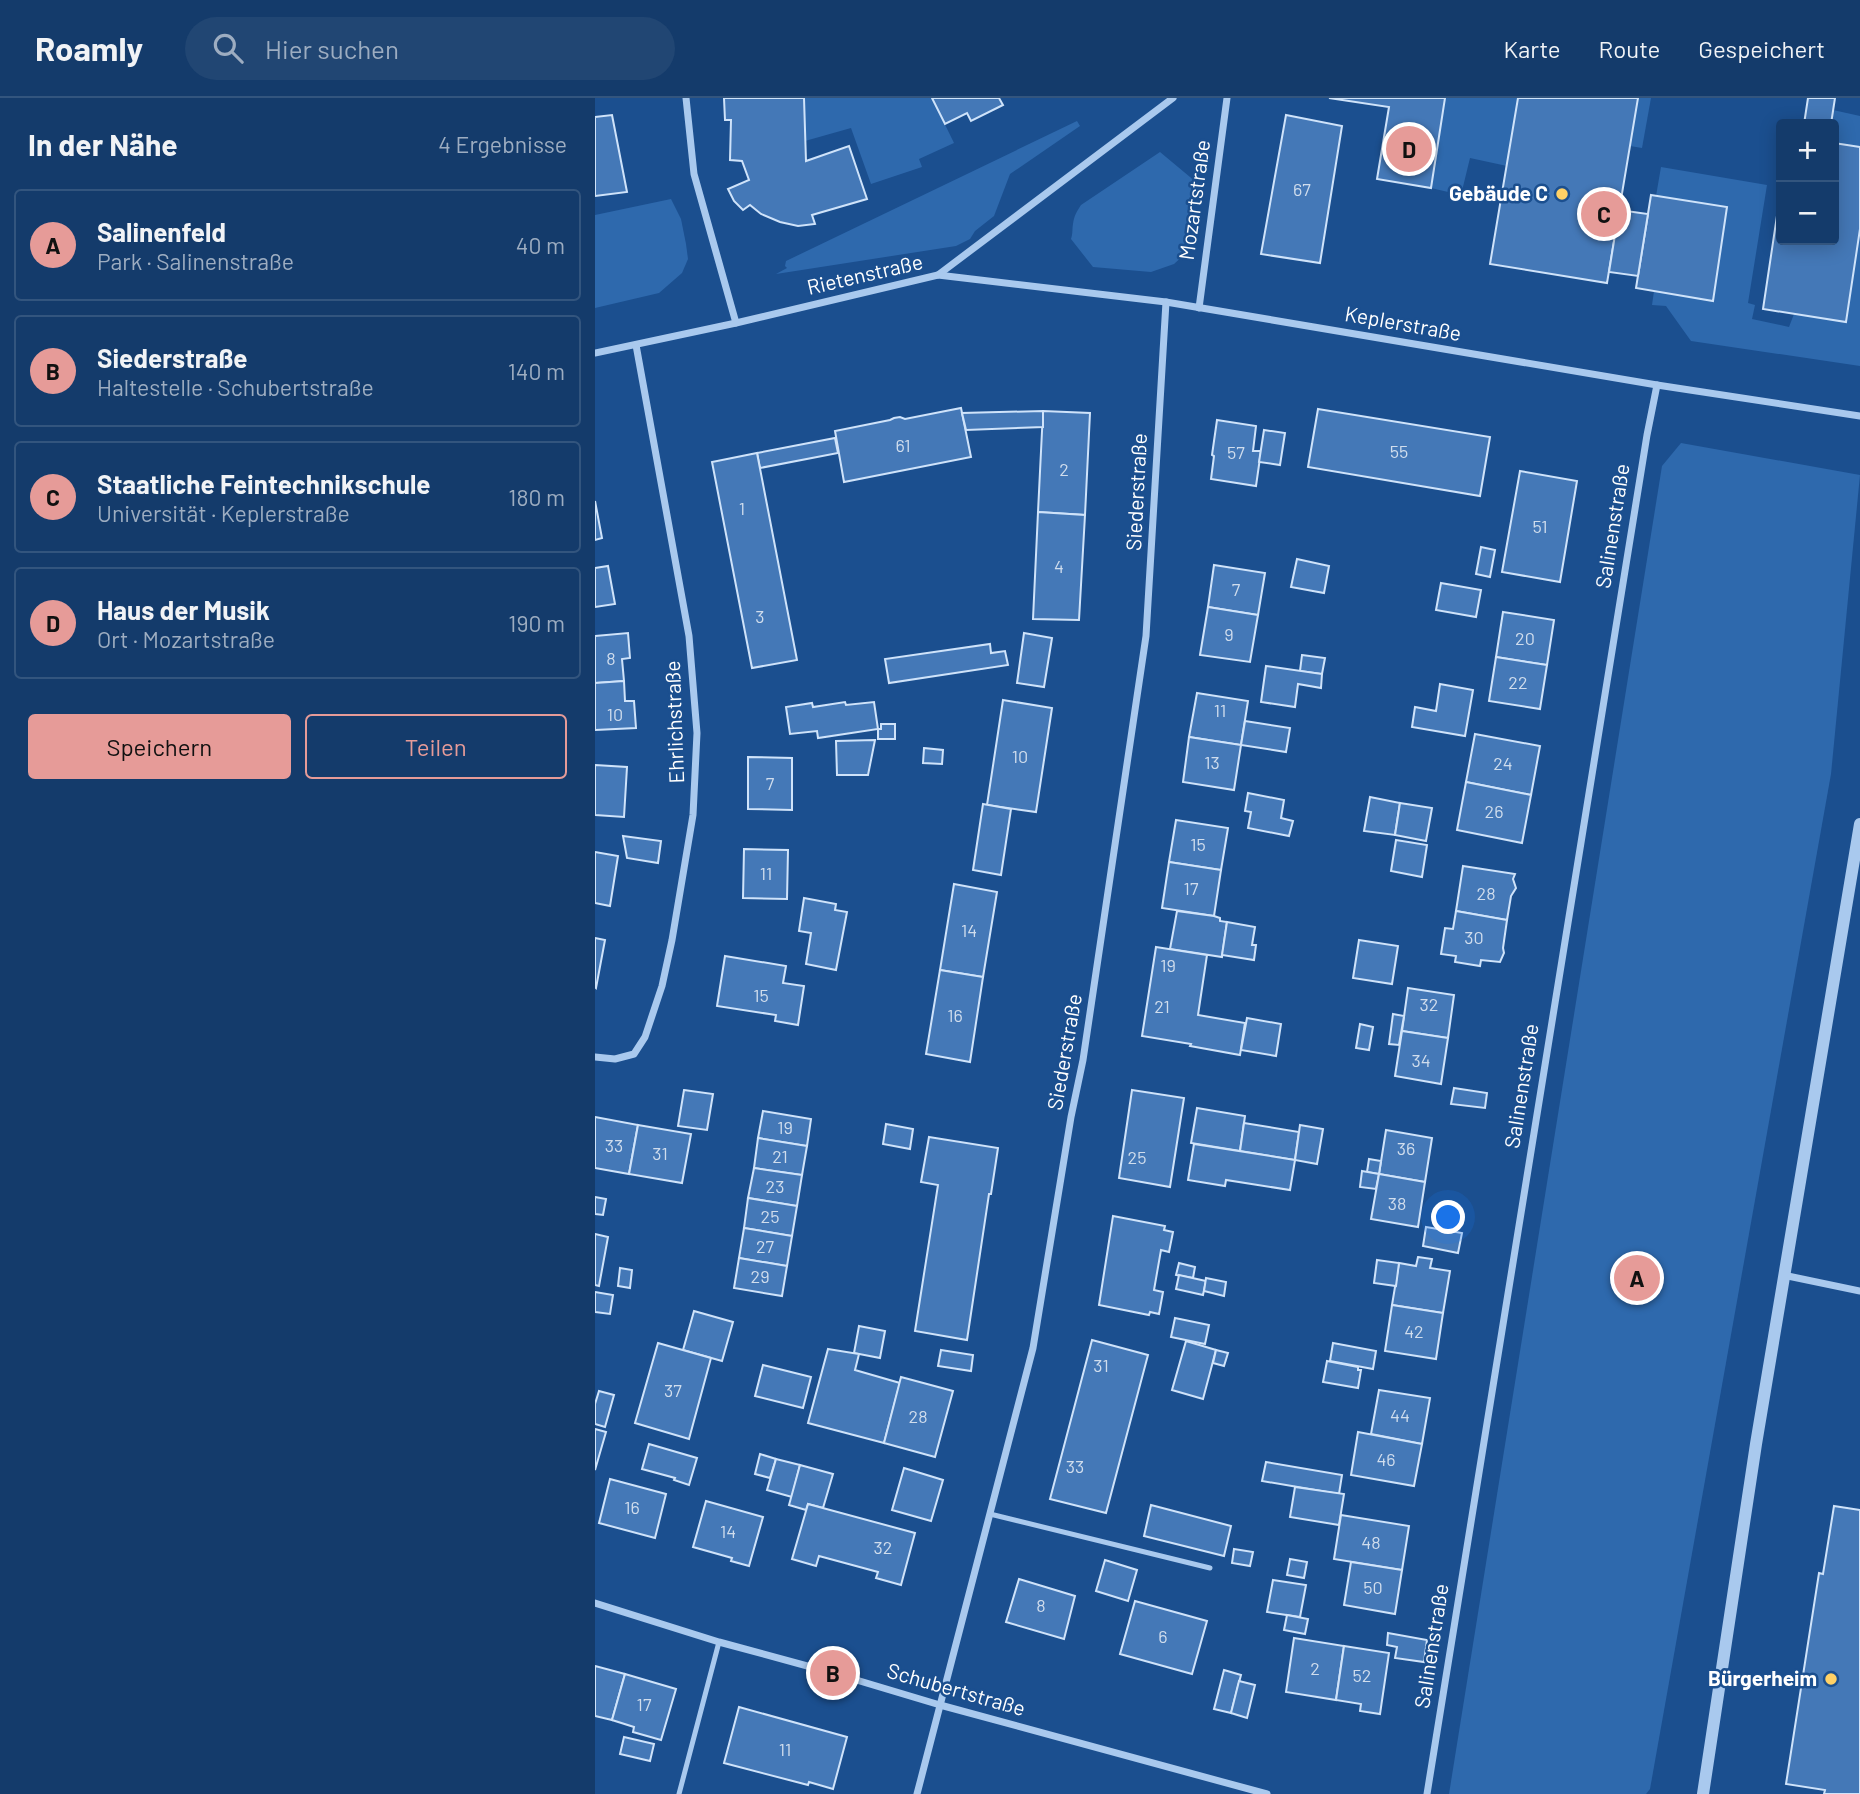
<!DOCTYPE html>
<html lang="de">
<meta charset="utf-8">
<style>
body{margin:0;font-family:Barlow,sans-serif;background:#214673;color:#f1f3f6}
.controls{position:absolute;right:21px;top:21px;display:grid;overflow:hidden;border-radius:7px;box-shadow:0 4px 18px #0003}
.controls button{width:63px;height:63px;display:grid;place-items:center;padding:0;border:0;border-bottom:2px solid #33557e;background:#143b6b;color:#f1f3f6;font:35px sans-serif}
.you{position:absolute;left:854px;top:1120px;width:24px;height:24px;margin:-18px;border:5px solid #fff;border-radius:50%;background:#1a73e8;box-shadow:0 0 0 10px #1a73e833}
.badge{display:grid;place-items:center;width:46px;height:46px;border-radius:50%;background:#e69b98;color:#111;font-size:23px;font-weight:700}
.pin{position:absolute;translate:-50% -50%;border:4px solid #fff;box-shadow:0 2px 7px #0006}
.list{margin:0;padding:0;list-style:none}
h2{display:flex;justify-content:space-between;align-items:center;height:91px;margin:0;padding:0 28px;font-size:30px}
h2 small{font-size:23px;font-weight:400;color:#9dadc1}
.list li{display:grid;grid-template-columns:46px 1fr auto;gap:21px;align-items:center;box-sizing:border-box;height:112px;margin:0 14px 14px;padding:0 14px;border:2px solid #33557e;border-radius:7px}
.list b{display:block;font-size:26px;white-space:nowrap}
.list p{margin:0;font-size:23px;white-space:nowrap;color:#9dadc1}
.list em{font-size:23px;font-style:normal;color:#9dadc1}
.actions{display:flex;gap:14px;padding:21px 28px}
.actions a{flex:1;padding:16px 0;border:2px solid #e69b98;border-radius:7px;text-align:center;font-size:24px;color:#e69b98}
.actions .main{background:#e69b98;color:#111}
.icon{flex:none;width:38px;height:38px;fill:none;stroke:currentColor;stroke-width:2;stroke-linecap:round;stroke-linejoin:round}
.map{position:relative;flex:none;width:1265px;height:1696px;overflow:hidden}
header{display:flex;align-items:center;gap:42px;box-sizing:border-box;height:98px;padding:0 35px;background:#143b6b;border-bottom:2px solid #33557e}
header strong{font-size:33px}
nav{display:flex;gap:38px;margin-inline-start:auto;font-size:24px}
.search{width:490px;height:63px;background:#214673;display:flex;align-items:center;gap:18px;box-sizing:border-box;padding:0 24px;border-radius:38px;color:#9dadc1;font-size:26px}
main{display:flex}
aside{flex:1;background:#143b6b}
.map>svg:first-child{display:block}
.green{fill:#2e69ad}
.building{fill:#4478b7;stroke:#cfe3fa;stroke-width:2}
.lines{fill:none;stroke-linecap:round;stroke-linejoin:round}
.service{stroke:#a9c9ee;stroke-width:5}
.minor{stroke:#a9c9ee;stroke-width:7}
.tertiary{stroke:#a9c9ee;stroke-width:12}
.poi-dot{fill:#ffd166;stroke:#1b4f8f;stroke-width:2.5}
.labels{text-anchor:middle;stroke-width:5;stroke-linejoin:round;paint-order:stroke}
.number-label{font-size:18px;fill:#d0dded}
.poi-label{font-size:21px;font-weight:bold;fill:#fff;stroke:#1b4f8f;text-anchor:end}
.street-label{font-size:21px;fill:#fff;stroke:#1b4f8f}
</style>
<header>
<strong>Roamly</strong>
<div class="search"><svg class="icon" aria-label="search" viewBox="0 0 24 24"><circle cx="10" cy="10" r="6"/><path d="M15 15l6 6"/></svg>Hier suchen</div>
<nav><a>Karte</a><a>Route</a><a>Gespeichert</a></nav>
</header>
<main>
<aside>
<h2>In der Nähe<small>4 Ergebnisse</small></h2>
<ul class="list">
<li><span class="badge">A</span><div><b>Salinenfeld</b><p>Park · Salinenstraße</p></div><em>40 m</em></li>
<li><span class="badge">B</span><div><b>Siederstraße</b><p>Haltestelle · Schubertstraße</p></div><em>140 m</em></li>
<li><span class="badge">C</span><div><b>Staatliche Feintechnikschule</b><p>Universität · Keplerstraße</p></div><em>180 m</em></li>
<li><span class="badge">D</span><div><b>Haus der Musik</b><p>Ort · Mozartstraße</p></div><em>190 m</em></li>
</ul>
<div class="actions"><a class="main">Speichern</a><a>Teilen</a></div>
</aside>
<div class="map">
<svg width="1265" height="1696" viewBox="0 0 1265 1696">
<rect width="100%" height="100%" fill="#1b4f8f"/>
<g class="green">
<polygon points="209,0 337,0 359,45 324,61 327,69 276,86 256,30 210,43"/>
<polygon points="850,0 923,0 912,68 875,60 866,97 836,90"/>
<polygon points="1043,0 1056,0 1047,50 1035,48"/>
<polygon points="1238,12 1265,18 1265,49 1239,45 1239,26 1236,26"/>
<polygon points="482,23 485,28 415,76 399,118 380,133 375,141 361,148 181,176 192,170 190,168 191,163"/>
<path d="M565,54L601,84L593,127L591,155L579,166L556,174L498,169L476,141C478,135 477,132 478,126C479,118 482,113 486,107Z"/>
<polygon points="1066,69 1172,87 1153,205 1160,207 1157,221 1194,229 1199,216 1250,224 1265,131 1265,268 1096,243 1071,208 1057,207 1059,193 1118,202 1132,110 1061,98"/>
<polygon points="76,101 86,121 91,146 93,161 87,175 64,195 0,210 0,117"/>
<polygon points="1086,345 1265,377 1236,676 1055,1691 1051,1696 854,1696 1067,368"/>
</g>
<g class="building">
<polygon points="129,0 209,0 211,63 254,48 272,101 217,117 220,126 203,128 185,124 166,116 155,107 148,112 139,103 133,91 154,82 147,63 135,62 136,22 130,22"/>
<polygon points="337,0 404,0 408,7 376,23 372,15 350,26"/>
<polygon points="734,0 850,0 836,90 782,81 794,9"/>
<polygon points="923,0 1043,0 1012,185 895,166"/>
<polygon points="1213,0 1240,0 1236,26 1209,26"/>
<polygon points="17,17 32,94 0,98 0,19"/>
<polygon points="691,17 747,28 725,165 666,156"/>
<polygon points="1239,45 1265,49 1265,131 1251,224 1168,211 1186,91 1186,142 1239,142"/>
<polygon points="1056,97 1132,109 1118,203 1041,190"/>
<polygon points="1024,112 1053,116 1043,178 1014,174"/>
<polygon points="366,310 376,359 249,384 240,333 295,322 299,320 305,319 310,321"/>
<polygon points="723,311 895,339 885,398 713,369"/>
<polygon points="448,313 495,315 490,417 443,414"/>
<polygon points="448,313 448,329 371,332 367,315"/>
<polygon points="622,322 661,328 658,353 666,353 661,388 616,381 619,358 617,357"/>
<polygon points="669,332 690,335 685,367 664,364"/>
<polygon points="240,340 243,355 165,370 162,355"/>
<polygon points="162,355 202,562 157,570 117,364"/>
<polygon points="925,373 982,383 965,484 907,474"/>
<polygon points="0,403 7,440 0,442"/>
<polygon points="443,414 490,417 484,522 438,521"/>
<polygon points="886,449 900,452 895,479 881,476"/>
<polygon points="702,461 734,468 729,495 696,489"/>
<polygon points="619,467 670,475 663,517 613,509"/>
<polygon points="13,468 20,506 0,509 0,470"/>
<polygon points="846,485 886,492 881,519 841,512"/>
<polygon points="613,509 663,517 655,564 605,557"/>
<polygon points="908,514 959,522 952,567 901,559"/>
<polygon points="33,535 35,560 27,561 29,583 0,585 0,538"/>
<polygon points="429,535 457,540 449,589 422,585"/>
<polygon points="395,546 396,555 410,553 413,567 294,585 290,561"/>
<polygon points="707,557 730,560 727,576 705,573"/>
<polygon points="901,559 952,567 945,611 894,603"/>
<polygon points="671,568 727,576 726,590 703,586 700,609 666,604"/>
<polygon points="29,583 30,603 39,603 41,630 0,632 0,585"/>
<polygon points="845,586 878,592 870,638 817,629 820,609 841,613"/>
<polygon points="602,595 653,603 646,647 594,639"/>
<polygon points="408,602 457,610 441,714 392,707"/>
<polygon points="250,604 251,607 279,604 283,631 223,640 222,633 195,636 191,609 217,605 218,609"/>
<polygon points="650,623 695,630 691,654 646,647"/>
<polygon points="286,626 300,626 300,641 283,641 283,631 286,631"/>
<polygon points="880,636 945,648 936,697 871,684"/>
<polygon points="594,639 646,647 639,692 588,684"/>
<polygon points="280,642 273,677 242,677 241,643"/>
<polygon points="329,650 348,652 347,666 328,665"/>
<polygon points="153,659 197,660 197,712 153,711"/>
<polygon points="0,667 32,669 29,719 0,717"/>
<polygon points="871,684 936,697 927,745 862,732"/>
<polygon points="653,695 689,702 686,720 698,723 694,738 653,730 656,714 650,713"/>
<polygon points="775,699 805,705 800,737 769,733"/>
<polygon points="805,705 837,710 831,743 800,737"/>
<polygon points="388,706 416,711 406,777 378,772"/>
<polygon points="581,722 633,730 626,772 574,764"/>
<polygon points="28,738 66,743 63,765 32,760"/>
<polygon points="801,742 832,747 827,779 796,773"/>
<polygon points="149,751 193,752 192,801 148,800"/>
<polygon points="0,754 23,758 15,808 0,805"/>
<polygon points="574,764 626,772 619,818 567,810"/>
<polygon points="868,768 920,776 918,781 921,790 916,798 912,822 861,813"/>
<polygon points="359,786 402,794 388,879 345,872"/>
<polygon points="209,800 241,806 240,812 252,814 241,872 211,866 216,835 204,833"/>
<polygon points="582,813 619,818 625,820 625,823 632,824 627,859 575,851"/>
<polygon points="861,813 912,822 908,850 909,855 905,864 886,862 885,868 860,864 861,858 846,856 850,830 858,831"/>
<polygon points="632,824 660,829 657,847 661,847 659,862 627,857"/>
<polygon points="0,840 10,842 1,890 0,889"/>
<polygon points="764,842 803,848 797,886 758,880"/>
<polygon points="561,849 612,857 603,917 650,925 645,957 595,948 596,946 547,938"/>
<polygon points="130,858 191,868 188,885 209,888 203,927 180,923 181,917 122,908"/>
<polygon points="345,872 388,879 375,964 331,956"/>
<polygon points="813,890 859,897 853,940 807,933"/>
<polygon points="798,916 809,918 804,947 794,946"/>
<polygon points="652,920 686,926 681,958 646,952"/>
<polygon points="765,926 778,929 774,952 761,950"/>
<polygon points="807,933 853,940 846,986 800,978"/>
<polygon points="859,990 892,995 890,1010 856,1006"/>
<polygon points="89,992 118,996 112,1032 83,1028"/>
<polygon points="537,992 589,1000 575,1089 524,1080"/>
<polygon points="602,1010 650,1018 645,1053 596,1045"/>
<polygon points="168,1013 216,1021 212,1048 163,1040"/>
<polygon points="0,1019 43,1027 34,1076 0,1070"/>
<polygon points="649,1025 704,1034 700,1062 645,1053"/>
<polygon points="291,1026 318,1031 315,1051 288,1046"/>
<polygon points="43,1027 96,1036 87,1085 34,1076"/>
<polygon points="705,1027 728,1031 722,1066 700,1062"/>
<polygon points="791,1032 837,1040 830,1084 784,1076"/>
<polygon points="334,1039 403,1050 396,1096 394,1096 372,1242 320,1233 343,1087 326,1084"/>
<polygon points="163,1040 212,1048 207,1077 159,1070"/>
<polygon points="599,1046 700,1062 695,1092 631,1082 630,1088 593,1082"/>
<polygon points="774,1061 786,1063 784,1076 772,1074"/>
<polygon points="159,1070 207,1077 202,1108 153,1100"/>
<polygon points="767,1073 784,1076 781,1091 765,1089"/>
<polygon points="784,1076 830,1084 823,1129 776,1121"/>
<polygon points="0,1099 11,1101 8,1117 0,1116"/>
<polygon points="153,1100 202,1108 197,1138 149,1130"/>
<polygon points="518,1118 570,1128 569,1132 578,1134 574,1154 566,1152 559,1192 568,1194 564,1216 555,1214 554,1217 504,1207"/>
<polygon points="831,1129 867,1135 863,1155 828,1148"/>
<polygon points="149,1130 197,1138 192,1168 144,1160"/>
<polygon points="0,1136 13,1139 4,1188 0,1187"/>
<polygon points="823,1159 837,1161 835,1170 855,1173 848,1215 797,1207 804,1165 821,1168"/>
<polygon points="144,1160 192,1168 187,1198 139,1190"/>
<polygon points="782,1162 804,1165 801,1188 779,1185"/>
<polygon points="584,1165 600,1169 598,1180 581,1177"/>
<polygon points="25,1170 37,1172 35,1190 23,1188"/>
<polygon points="584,1177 611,1183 608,1197 581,1191"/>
<polygon points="611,1180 631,1184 629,1198 609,1193"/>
<polygon points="0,1194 18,1197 15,1216 0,1214"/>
<polygon points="797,1207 848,1215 841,1261 790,1253"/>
<polygon points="99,1213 138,1224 127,1263 88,1252"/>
<polygon points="580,1220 614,1227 610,1246 576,1239"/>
<polygon points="264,1228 290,1233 285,1260 259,1255"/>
<polygon points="497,1242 553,1257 511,1415 455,1401"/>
<polygon points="591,1243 621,1252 608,1301 577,1292"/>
<polygon points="63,1245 116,1260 94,1341 40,1325"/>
<polygon points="738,1245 781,1253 778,1271 735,1263"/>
<polygon points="233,1251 264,1256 260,1272 305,1285 289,1345 213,1325"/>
<polygon points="346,1252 378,1257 376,1273 343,1268"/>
<polygon points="621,1252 633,1255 629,1268 618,1265"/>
<polygon points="732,1263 763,1269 763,1272 766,1272 763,1290 728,1284"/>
<polygon points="168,1267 216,1279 208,1310 160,1298"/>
<polygon points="306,1279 358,1293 340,1359 289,1345"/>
<polygon points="784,1292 835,1300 827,1346 776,1336"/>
<polygon points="4,1293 19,1297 10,1329 0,1326 0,1306"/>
<polygon points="0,1331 11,1334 0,1372"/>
<polygon points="763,1334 827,1346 819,1388 756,1377"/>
<polygon points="54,1346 102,1360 94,1387 79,1382 80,1380 47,1371"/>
<polygon points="165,1356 181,1361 175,1380 160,1376"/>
<polygon points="181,1361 205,1367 197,1399 172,1392"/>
<polygon points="671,1364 747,1377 744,1396 667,1383"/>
<polygon points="205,1367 238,1376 228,1410 213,1406 211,1412 194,1407"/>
<polygon points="309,1370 348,1382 336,1423 297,1412"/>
<polygon points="15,1381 71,1396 60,1440 4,1425"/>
<polygon points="700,1389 749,1396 744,1427 695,1419"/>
<polygon points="111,1403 168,1419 154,1468 136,1463 137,1460 98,1449"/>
<polygon points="213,1406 320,1435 306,1487 281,1480 283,1474 224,1458 221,1468 197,1461"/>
<polygon points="556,1407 636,1428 629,1458 549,1438"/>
<polygon points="1239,1408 1265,1412 1265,1696 1229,1696 1230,1692 1191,1686 1224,1475 1228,1476"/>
<polygon points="746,1417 814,1428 807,1472 739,1461"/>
<polygon points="639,1451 658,1454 655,1468 637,1465"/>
<polygon points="695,1461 712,1464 709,1480 692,1477"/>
<polygon points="510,1462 542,1472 533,1503 501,1493"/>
<polygon points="756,1464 807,1472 800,1516 749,1507"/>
<polygon points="424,1481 480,1498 469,1541 411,1524"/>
<polygon points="678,1482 711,1487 705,1519 672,1514"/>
<polygon points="540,1503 612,1523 597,1576 525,1556"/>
<polygon points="692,1517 713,1521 710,1536 689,1532"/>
<polygon points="793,1535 832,1542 829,1564 800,1560 802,1549 792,1547"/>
<polygon points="699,1540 749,1548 741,1602 691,1594"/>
<polygon points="749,1548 794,1555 785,1616 765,1613 766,1606 741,1602"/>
<polygon points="0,1568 30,1576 17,1622 0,1618"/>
<polygon points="629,1572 646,1577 636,1615 619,1611"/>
<polygon points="30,1576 81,1591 66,1642 38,1634 39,1629 17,1622"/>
<polygon points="644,1583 660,1587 652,1620 636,1615"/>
<polygon points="144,1609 252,1639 238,1691 214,1684 213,1687 129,1665"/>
<polygon points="29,1639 59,1646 55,1663 25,1656"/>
</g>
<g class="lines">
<g class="service">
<polyline points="395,1416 615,1470"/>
<polyline points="84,1696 124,1544"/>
</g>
<g class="minor">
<polyline points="91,0 99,76 141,225"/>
<polyline points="343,177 571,204 1062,287 1265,318"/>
<polyline points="604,210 632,0"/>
<polyline points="0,255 141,225 343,177 578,0"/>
<polyline points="0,959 20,961 39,956 50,939 67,888 77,842 98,717 102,635 94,538 41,247"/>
<polyline points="1188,1177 1265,1193"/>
<polyline points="0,1505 124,1544 238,1575 345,1607 672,1696"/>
<polyline points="322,1696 438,1250 476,1019 488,962 551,538 571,204"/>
<polyline points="832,1696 1052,337 1062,287"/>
</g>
<polyline class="tertiary" points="1108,1696 1161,1346 1265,726"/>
</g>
<g class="poi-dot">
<circle cx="967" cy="96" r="7"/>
<circle cx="1236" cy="1581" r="7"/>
</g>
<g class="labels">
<g class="number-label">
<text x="707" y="98">67</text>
<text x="308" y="354">61</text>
<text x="804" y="360">55</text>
<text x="641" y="361">57</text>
<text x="469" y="378">2</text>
<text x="147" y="417">1</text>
<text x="945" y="435">51</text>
<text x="464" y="475">4</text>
<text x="641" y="498">7</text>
<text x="165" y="525">3</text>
<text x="634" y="543">9</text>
<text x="930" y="547">20</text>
<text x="16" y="567">8</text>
<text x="923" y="591">22</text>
<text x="625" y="619">11</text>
<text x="20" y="623">10</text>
<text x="425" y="665">10</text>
<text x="617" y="671">13</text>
<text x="908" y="672">24</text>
<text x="175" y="692">7</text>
<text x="899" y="720">26</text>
<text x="603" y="753">15</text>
<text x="171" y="782">11</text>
<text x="596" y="797">17</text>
<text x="891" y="802">28</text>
<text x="374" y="839">14</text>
<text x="879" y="846">30</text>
<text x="573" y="874">19</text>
<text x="166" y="904">15</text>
<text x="834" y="913">32</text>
<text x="567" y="915">21</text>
<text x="360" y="924">16</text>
<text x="826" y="969">34</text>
<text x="190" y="1036">19</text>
<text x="19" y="1054">33</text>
<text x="811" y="1057">36</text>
<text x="65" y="1062">31</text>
<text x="185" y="1065">21</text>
<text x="542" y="1066">25</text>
<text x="180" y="1095">23</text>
<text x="802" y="1112">38</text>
<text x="175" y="1125">25</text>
<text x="170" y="1155">27</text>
<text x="165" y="1185">29</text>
<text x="819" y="1240">42</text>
<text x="506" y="1274">31</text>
<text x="78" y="1299">37</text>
<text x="805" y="1324">44</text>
<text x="323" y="1325">28</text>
<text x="791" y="1368">46</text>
<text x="480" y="1375">33</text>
<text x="37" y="1416">16</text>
<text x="133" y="1440">14</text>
<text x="776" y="1451">48</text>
<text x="288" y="1456">32</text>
<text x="778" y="1496">50</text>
<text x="446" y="1514">8</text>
<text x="568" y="1545">6</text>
<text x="720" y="1577">2</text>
<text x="767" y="1584">52</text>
<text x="49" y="1613">17</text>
<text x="190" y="1658">11</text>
</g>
<g class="poi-label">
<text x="953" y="103">Gebäude C</text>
<text x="1222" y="1588">Bürgerheim</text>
</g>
<g class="street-label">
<text transform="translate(600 102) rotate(-82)" y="7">Mozartstraße</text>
<text transform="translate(270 177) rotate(-13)" y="7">Rietenstraße</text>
<text transform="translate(808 226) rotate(10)" y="7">Keplerstraße</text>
<text transform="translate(542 394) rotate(-87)" y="7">Siederstraße</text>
<text transform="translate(1018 428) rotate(-81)" y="7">Salinenstraße</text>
<text transform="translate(80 624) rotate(-92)" y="7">Ehrlichstraße</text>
<text transform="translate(470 954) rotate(-80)" y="7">Siederstraße</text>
<text transform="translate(927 988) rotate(-81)" y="7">Salinenstraße</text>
<text transform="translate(837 1548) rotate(-81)" y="7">Salinenstraße</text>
<text transform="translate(361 1592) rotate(16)" y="7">Schubertstraße</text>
</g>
</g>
</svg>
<div class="controls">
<button>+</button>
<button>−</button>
</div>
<div class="you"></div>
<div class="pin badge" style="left:1042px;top:1180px">A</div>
<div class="pin badge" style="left:238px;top:1575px">B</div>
<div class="pin badge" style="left:1009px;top:116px">C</div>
<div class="pin badge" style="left:814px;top:51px">D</div>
</div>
</main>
